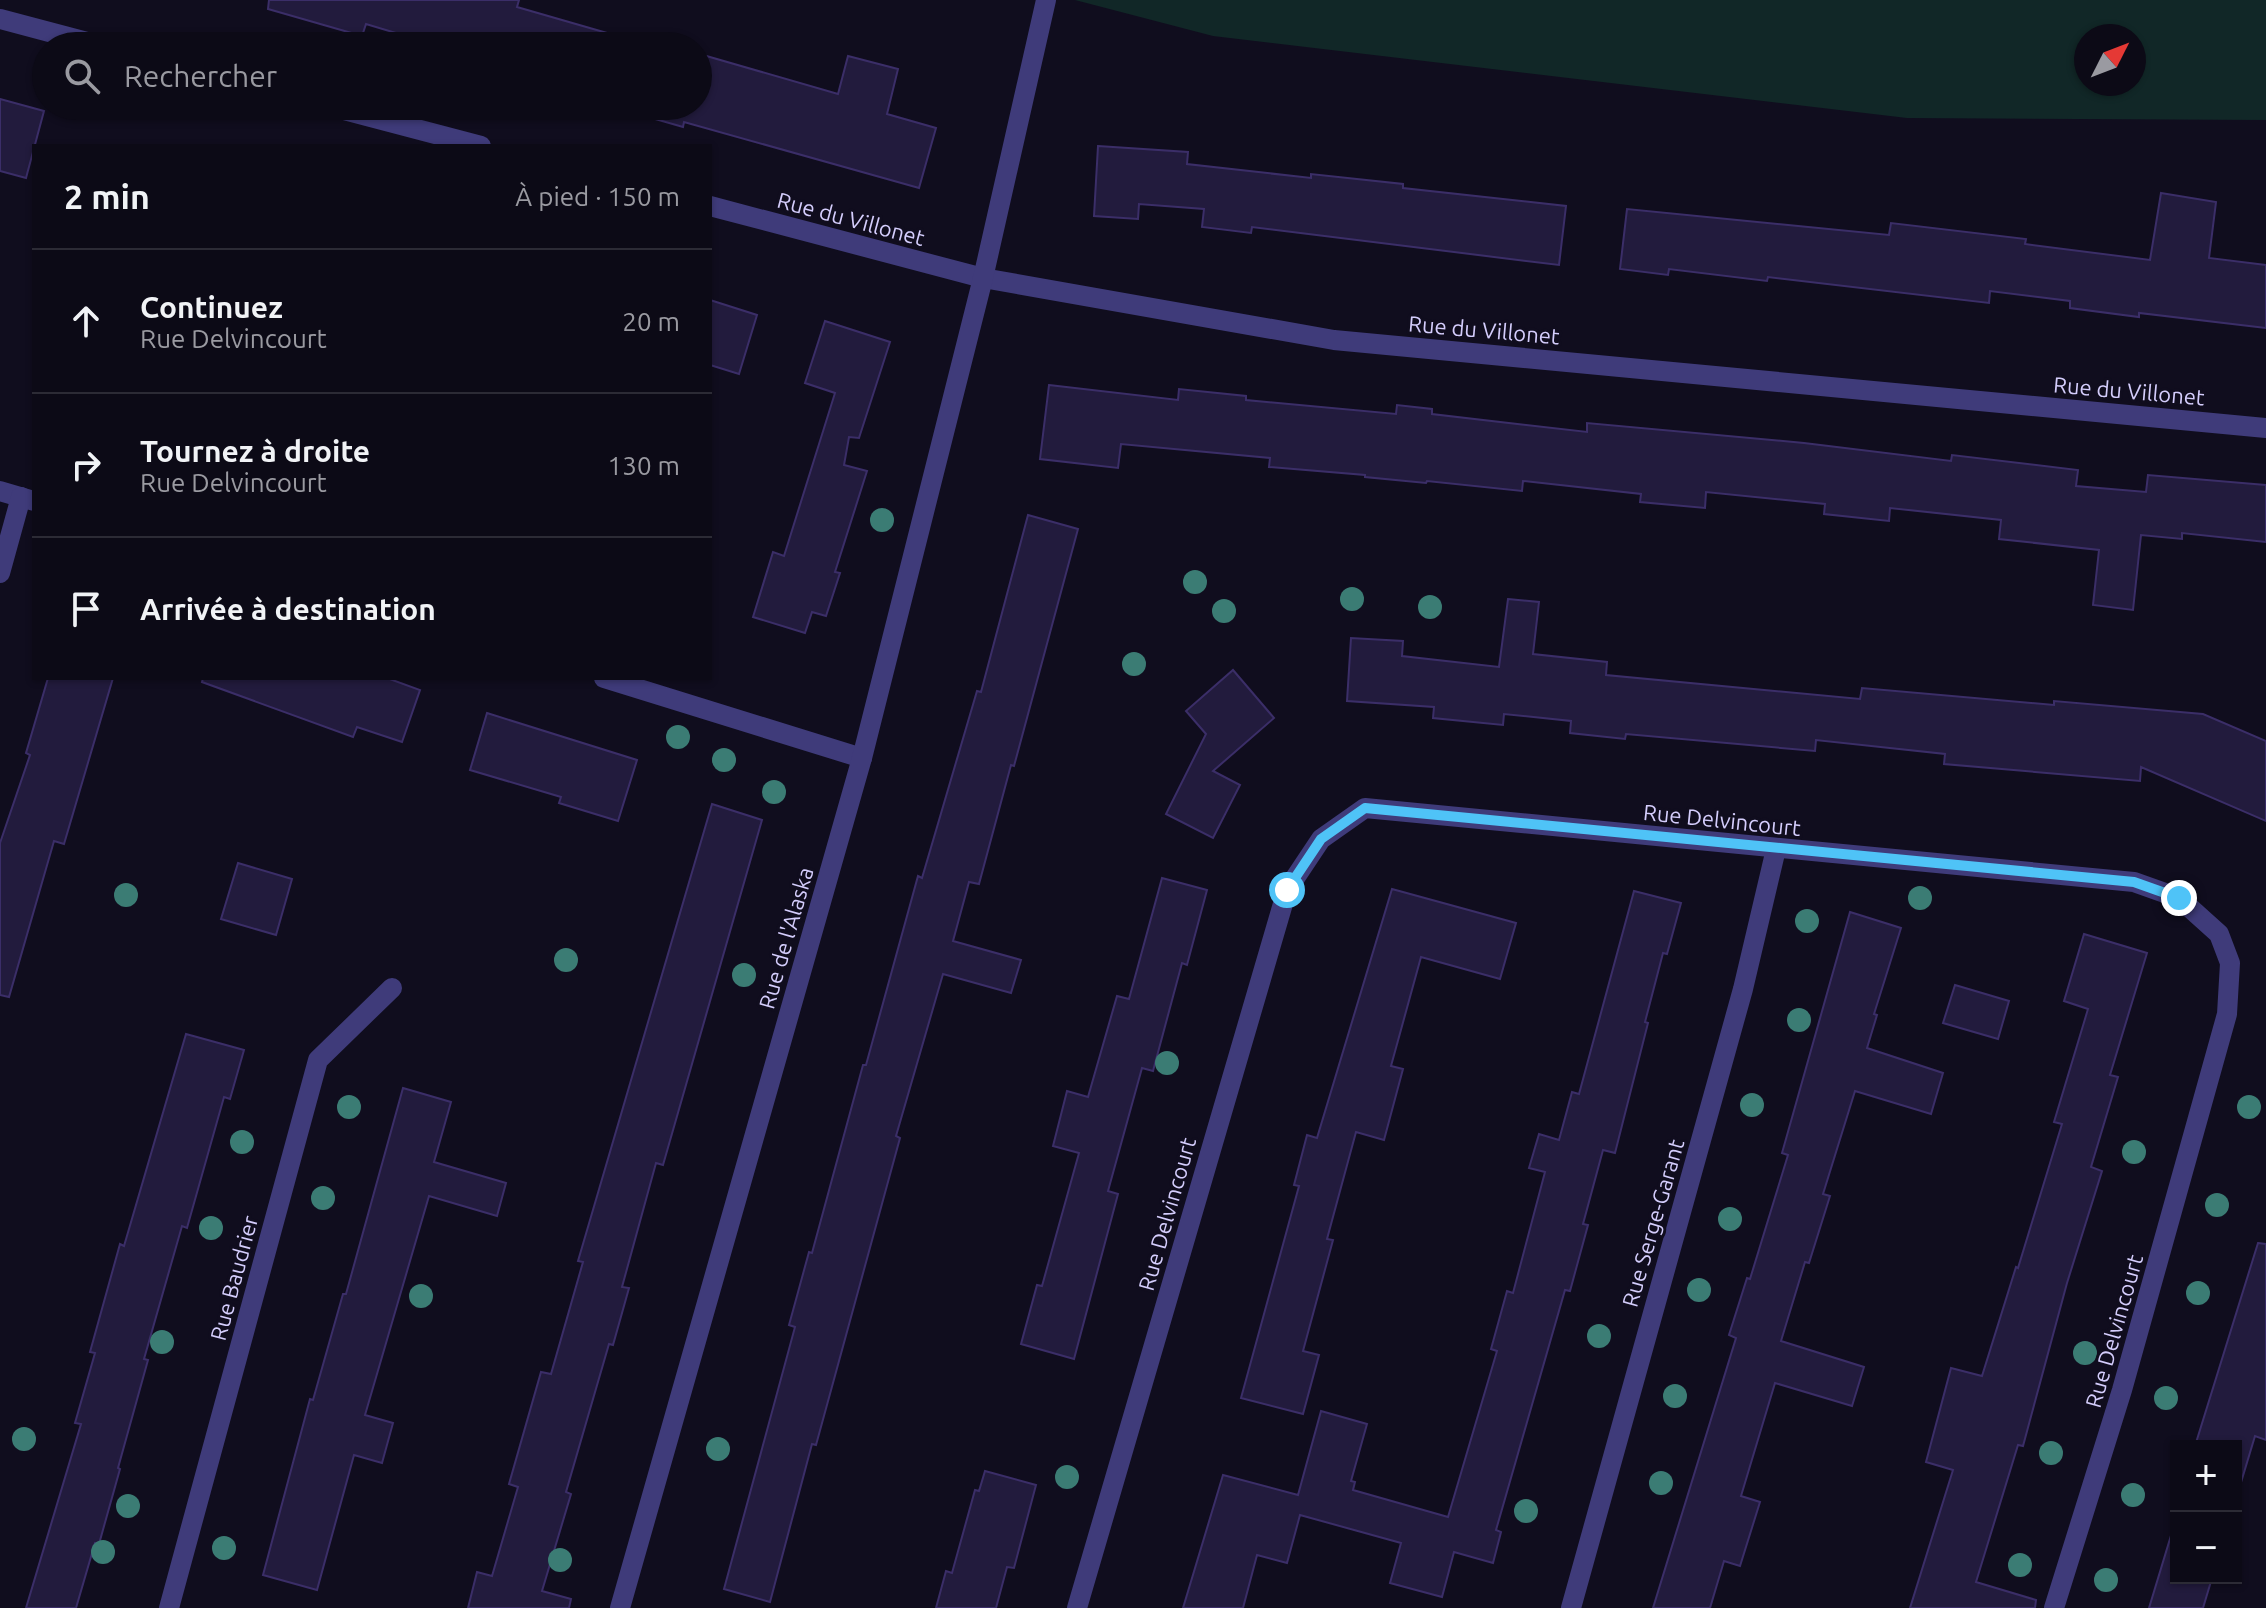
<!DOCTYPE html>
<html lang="fr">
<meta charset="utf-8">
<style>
body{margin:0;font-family:Ubuntu,sans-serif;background:#15131f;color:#f1f3f6}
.controls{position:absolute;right:24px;bottom:24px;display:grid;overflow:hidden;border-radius:0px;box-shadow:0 2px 6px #0004}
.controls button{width:72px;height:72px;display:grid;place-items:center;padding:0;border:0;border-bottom:2px solid #2c2b35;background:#0c0a16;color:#f1f3f6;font:40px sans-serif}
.compass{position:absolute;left:2074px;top:24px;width:72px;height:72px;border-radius:50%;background:#0c0a16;box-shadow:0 2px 6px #0004;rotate:48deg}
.stop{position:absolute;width:24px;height:24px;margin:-18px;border:6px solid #4fc3f7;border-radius:50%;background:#fff}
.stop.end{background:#4fc3f7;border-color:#fff;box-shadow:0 2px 8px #0008}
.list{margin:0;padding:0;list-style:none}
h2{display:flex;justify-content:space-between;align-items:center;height:104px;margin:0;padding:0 32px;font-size:34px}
h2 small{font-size:26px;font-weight:400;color:#9a9aa1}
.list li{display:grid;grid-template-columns:52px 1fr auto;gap:24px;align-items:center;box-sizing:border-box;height:144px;padding:0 32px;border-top:2px solid #2c2b35}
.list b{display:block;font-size:30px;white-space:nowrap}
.list p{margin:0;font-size:26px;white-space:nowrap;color:#9a9aa1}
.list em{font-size:26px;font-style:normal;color:#9a9aa1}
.icon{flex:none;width:44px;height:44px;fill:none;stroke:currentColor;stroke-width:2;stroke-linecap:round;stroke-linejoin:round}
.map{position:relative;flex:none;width:2266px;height:1608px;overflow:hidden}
.search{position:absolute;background:#0c0a16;box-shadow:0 2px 6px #0004;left:32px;top:32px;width:680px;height:88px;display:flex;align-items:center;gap:20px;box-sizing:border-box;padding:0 28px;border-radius:44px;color:#9a9aa1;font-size:30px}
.panel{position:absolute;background:#0c0a16;box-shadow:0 2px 6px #0004;left:32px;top:144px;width:680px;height:536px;border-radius:0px}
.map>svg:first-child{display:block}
.green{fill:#112727;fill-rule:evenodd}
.building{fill:#221b3d;stroke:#3b2e68;stroke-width:2}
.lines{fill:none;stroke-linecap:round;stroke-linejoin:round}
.minor{stroke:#3f3b7a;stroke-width:20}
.tree{fill:#3b7c74}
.route{stroke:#4fc3f7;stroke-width:10}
.labels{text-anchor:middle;stroke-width:6;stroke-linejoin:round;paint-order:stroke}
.street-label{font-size:22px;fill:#d4cdfc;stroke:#100d1e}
</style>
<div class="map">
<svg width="2266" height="1608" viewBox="0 0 2266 1608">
<rect width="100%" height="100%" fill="#100d1e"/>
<path class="green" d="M1075,0H2266V120L1907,118L1213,36ZM2086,36H2134V84H2086Z"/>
<g class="building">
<polygon points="269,0 519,0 517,7 621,37 620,46 439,46 366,24 362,36 268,9"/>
<polygon points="703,55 838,94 848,56 898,69 887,114 936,128 919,188 684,122 683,127 631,112 633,106 698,106 698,56 702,58"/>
<polygon points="0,99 44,111 26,178 0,171"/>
<polygon points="1098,146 1188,152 1187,164 1311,178 1311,174 1403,184 1403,188 1566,206 1559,265 1252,227 1251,233 1202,227 1204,209 1139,204 1138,219 1094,216"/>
<polygon points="2161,193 2216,202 2209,258 2266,265 2266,328 2139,313 2139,317 2070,308 2070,301 1990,291 1989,303 1768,277 1767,281 1669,269 1668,275 1620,269 1627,209 1889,235 1891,223 2026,239 2025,244 2150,260"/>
<polygon points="710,300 757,315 739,374 710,365"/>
<polygon points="825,321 890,342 859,438 849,437 844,465 867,471 835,572 840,573 826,616 812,612 805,633 753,617 773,552 784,556 835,393 805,383"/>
<polygon points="1049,385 1178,400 1179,389 1246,396 1246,400 1396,414 1397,405 1432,409 1432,414 1587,432 1587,423 1804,443 1951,461 1952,455 2078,470 2076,486 2146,492 2148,475 2266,485 2266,542 2182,533 2182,539 2141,535 2133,610 2093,605 2099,550 1999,539 2001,520 1890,508 1889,521 1824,514 1825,504 1706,492 1705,508 1640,502 1641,494 1523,481 1522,491 1427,481 1426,483 1365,477 1365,475 1269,467 1270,458 1121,444 1118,468 1040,459"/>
<polygon points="1028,515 1078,529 1014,766 1011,765 979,884 969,882 953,941 1021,960 1011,993 943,974 896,1136 900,1138 839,1361 816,1445 812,1444 770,1602 724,1589 795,1327 789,1325 809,1252 812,1253 863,1065 866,1065 918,876 922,878 977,691 981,692"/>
<polygon points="1508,599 1539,602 1533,654 1607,662 1606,675 1860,699 1862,688 2054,705 2054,701 2203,714 2266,741 2266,821 2141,767 2140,781 1944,764 1945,754 1816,740 1815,751 1626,734 1625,739 1570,733 1571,721 1504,714 1503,725 1433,718 1434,707 1347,701 1351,638 1403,641 1402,656 1499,667"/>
<polygon points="1233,670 1274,718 1213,771 1240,785 1213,838 1166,814 1206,734 1186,711"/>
<polygon points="48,678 113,678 64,844 54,841 9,997 0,995 0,843 30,755 26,753"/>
<polygon points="203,678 387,678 420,690 402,742 357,727 353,737 202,682"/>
<polygon points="487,713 637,760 618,821 559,803 561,797 470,770"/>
<polygon points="712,804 762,820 663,1165 656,1163 622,1287 629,1288 613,1345 609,1344 566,1492 571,1494 542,1591 571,1599 569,1608 468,1608 477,1572 492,1576 518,1487 509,1484 541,1372 551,1374 583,1262 578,1261"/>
<polygon points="238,863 292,879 276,935 221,919"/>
<polygon points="1162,878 1207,890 1187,965 1182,963 1153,1071 1142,1068 1108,1191 1118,1194 1074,1359 1021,1344 1037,1285 1042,1286 1079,1153 1053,1146 1067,1091 1088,1097 1117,996 1129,999"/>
<polygon points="1392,889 1516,923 1500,979 1421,957 1391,1066 1403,1069 1384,1140 1356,1132 1327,1239 1333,1240 1303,1351 1319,1355 1303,1414 1241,1398 1299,1186 1294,1185 1307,1135 1317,1138"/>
<polygon points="1634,891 1681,903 1667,954 1663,953 1645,1022 1648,1023 1615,1153 1603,1150 1583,1224 1588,1225 1570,1291 1565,1290 1496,1530 1501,1532 1493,1563 1454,1552 1442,1597 1390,1583 1401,1543 1300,1515 1287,1563 1257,1555 1243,1608 1183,1608 1223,1475 1298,1495 1321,1411 1367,1424 1351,1481 1355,1482 1353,1490 1448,1517 1497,1351 1491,1349 1507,1291 1513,1293 1545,1172 1529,1168 1539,1134 1559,1140 1572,1092 1579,1094"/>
<polygon points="1850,912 1901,928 1874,1014 1877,1015 1867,1048 1943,1073 1931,1114 1855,1091 1823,1194 1830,1196 1809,1263 1805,1262 1781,1341 1864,1367 1852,1406 1775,1383 1741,1496 1760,1502 1740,1566 1724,1561 1710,1608 1653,1608 1736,1338 1729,1335 1747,1278 1750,1279 1788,1155 1782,1153"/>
<polygon points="2084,934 2147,953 2110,1075 2118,1077 2091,1167 2102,1171 2067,1283 2023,1446 2018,1445 1976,1582 2036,1600 2035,1608 1910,1608 1953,1470 1926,1462 1951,1368 1982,1376 2016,1267 2018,1268 2062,1124 2054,1122 2088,1009 2064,1001"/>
<polygon points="1955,985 2009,1001 1998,1039 1943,1023"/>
<polygon points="186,1034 244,1050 230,1099 224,1097 187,1228 182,1226 144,1359 148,1360 118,1468 120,1469 99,1544 95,1543 76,1608 26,1608 81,1424 75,1423 95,1353 90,1352 120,1244 124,1246"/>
<polygon points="403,1088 451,1102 434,1162 506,1183 497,1216 429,1196 365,1415 393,1423 382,1463 354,1455 317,1590 263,1575 310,1399 313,1400 343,1294 346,1294"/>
<polygon points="2258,1243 2266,1244 2266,1440 2255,1436 2236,1499 2236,1446 2195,1446"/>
<polygon points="985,1471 1036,1485 1014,1568 1007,1567 996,1608 936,1608 946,1571 952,1573 975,1490 979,1491"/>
<polygon points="2176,1519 2176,1578 2212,1578 2203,1608 2149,1608"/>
</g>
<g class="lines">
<g class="minor">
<polyline points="0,19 102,46"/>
<polyline points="329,106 481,146"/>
<polyline points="710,206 983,278 1334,340 2266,428"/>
<polyline points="0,491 34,501"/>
<polyline points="0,573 21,497"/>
<polyline points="604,678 862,758"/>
<polyline points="169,1608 318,1060 392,988"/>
<polyline points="620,1608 862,758 983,278 1046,0"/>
<polyline points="1077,1608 1287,890 1321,839 1365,808 2134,882 2179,898 2219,934 2230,963 2227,1014 2122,1390 2054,1608"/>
<polyline points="1571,1608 1743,989 1776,849"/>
</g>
</g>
<g class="tree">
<circle cx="882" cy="520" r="12"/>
<circle cx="1195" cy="582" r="12"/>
<circle cx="1352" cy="599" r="12"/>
<circle cx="1430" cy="607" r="12"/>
<circle cx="1224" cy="611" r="12"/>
<circle cx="1134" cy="664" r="12"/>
<circle cx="678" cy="737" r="12"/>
<circle cx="724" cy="760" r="12"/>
<circle cx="774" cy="792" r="12"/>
<circle cx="126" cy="895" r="12"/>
<circle cx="1920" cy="898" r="12"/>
<circle cx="1807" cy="921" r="12"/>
<circle cx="566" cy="960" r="12"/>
<circle cx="744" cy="975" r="12"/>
<circle cx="1799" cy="1020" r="12"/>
<circle cx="1167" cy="1063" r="12"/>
<circle cx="1752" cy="1105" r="12"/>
<circle cx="349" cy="1107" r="12"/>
<circle cx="2249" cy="1107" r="12"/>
<circle cx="242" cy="1142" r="12"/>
<circle cx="2134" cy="1152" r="12"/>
<circle cx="323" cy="1198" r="12"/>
<circle cx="2217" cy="1205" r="12"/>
<circle cx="1730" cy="1219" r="12"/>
<circle cx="211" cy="1228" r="12"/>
<circle cx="1699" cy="1290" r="12"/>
<circle cx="2198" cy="1293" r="12"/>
<circle cx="421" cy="1296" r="12"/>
<circle cx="1599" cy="1336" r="12"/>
<circle cx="162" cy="1342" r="12"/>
<circle cx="2085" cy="1353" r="12"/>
<circle cx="1675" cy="1396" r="12"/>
<circle cx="2166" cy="1398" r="12"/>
<circle cx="24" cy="1439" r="12"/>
<circle cx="718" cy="1449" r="12"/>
<circle cx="2051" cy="1453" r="12"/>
<circle cx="1067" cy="1477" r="12"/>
<circle cx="1661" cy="1483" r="12"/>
<circle cx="2133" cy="1495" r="12"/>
<circle cx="128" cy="1506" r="12"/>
<circle cx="1526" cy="1511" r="12"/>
<circle cx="224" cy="1548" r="12"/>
<circle cx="103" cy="1552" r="12"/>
<circle cx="560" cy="1560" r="12"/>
<circle cx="2020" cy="1565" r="12"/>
<circle cx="2106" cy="1580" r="12"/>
</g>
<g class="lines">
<polyline class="route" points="1287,890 1321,839 1365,808 2134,882 2179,898"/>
</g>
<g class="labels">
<g class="street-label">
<text transform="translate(851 219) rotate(15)" y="8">Rue du Villonet</text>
<text transform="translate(1484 330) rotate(5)" y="8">Rue du Villonet</text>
<text transform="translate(2129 391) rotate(5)" y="8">Rue du Villonet</text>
<text transform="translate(1722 820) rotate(6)" y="8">Rue Delvincourt</text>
<text transform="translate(786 938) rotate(-74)" y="8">Rue de l'Alaska</text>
<text transform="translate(1167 1214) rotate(-74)" y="8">Rue Delvincourt</text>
<text transform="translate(1653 1223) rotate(-74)" y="8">Rue Serge-Garant</text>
<text transform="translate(234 1278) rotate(-75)" y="8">Rue Baudrier</text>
<text transform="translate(2114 1331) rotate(-74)" y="8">Rue Delvincourt</text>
</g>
</g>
</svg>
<div class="controls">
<button>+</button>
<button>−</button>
</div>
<svg class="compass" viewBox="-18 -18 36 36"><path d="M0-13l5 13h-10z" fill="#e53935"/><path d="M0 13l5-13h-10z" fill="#9a9aa1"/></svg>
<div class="stop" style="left:1287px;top:890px"></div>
<div class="stop end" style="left:2179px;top:898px"></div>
<div class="search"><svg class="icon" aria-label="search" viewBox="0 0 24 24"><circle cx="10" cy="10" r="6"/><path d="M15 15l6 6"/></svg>Rechercher</div>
<section class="panel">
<h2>2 min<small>À pied · 150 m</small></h2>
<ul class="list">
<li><svg class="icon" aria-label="ahead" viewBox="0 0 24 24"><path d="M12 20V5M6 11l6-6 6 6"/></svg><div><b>Continuez</b><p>Rue Delvincourt</p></div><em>20 m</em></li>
<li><svg class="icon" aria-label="right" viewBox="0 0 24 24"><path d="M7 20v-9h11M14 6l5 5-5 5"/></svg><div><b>Tournez à droite</b><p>Rue Delvincourt</p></div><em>130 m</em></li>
<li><svg class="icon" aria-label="arrive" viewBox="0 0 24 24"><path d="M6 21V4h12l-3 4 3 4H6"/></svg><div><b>Arrivée à destination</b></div></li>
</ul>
</section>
</div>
